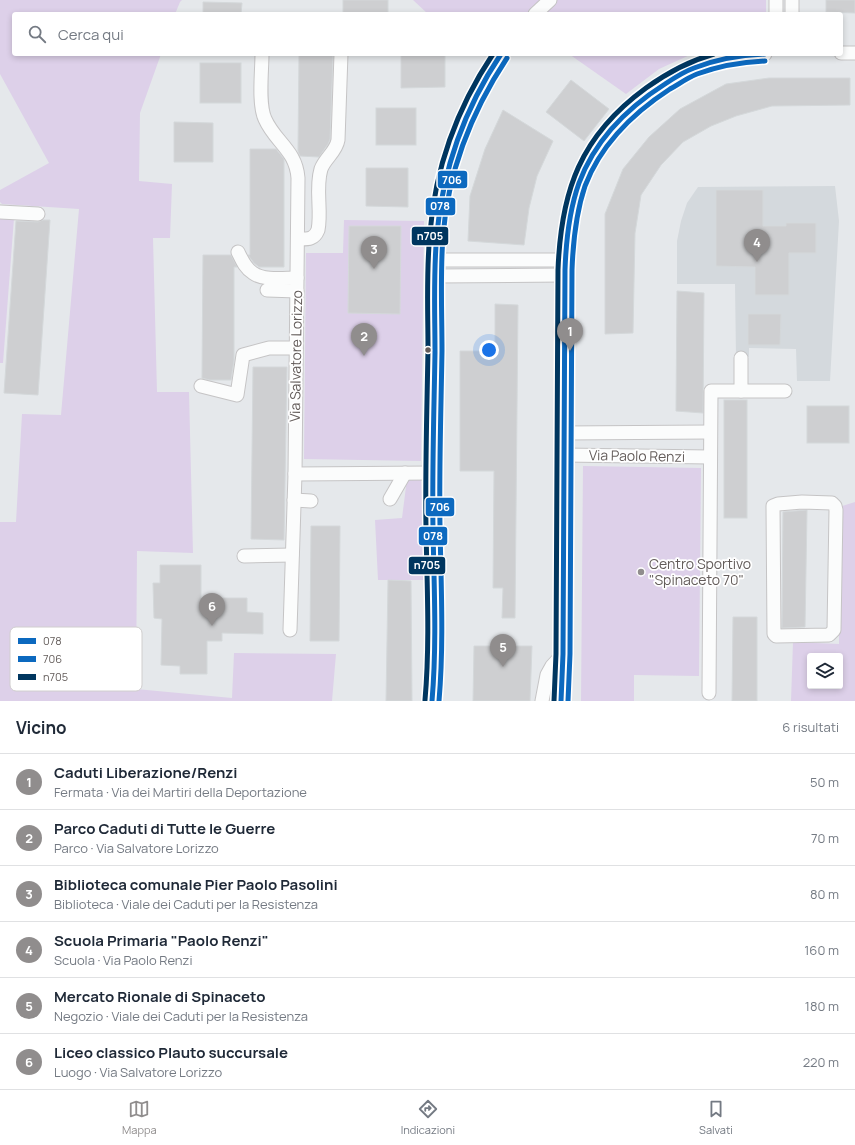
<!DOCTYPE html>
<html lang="it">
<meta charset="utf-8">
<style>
body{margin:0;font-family:Manrope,sans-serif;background:#f2f2f3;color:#1f2937}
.controls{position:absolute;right:12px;bottom:12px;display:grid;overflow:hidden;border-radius:4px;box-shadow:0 2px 6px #0003}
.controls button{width:36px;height:36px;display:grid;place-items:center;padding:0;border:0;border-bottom:1px solid #e0e1e3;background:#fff;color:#1f2937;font:20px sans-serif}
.you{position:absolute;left:489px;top:350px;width:14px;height:14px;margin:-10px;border:3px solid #fff;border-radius:50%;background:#1a73e8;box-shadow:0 0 0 6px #1a73e833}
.badge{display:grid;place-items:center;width:26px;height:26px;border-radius:50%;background:#908d8d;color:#fff;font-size:13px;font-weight:700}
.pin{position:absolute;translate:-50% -33px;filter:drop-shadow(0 1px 2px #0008)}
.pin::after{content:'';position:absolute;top:21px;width:14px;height:12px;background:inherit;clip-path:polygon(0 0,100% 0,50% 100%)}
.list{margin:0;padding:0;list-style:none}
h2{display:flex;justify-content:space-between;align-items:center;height:52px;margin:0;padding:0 16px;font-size:17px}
h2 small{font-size:13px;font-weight:400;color:#747a83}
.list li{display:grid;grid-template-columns:26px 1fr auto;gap:12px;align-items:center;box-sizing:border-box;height:56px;padding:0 16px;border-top:1px solid #e0e1e3}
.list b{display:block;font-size:15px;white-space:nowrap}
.list p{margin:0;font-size:13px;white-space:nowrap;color:#747a83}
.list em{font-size:13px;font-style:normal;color:#747a83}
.icon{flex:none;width:22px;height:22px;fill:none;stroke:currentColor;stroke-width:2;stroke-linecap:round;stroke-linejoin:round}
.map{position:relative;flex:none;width:855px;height:701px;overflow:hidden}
.search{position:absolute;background:#fff;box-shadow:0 2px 6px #0003;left:12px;right:12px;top:12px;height:44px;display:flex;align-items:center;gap:10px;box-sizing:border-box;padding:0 14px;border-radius:4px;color:#747a83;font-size:15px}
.sheet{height:388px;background:#fff}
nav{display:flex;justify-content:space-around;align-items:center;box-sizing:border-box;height:56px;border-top:1px solid #e0e1e3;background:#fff;font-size:11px;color:#747a83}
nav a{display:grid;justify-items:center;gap:2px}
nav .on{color:#908d8d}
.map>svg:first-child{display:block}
.education{fill:#d4d9dd}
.green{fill:#ddd0e9;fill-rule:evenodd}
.building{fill:#cecfd1;stroke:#d4d8da}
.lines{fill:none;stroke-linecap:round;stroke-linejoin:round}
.minor-casing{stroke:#c5c4c5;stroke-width:15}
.minor{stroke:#fbfcfc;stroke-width:13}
.bus-1-casing{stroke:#fff;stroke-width:8}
.bus-2-casing{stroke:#fff;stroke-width:8}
.bus-3-casing{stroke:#fff;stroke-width:8}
.bus-1{stroke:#0c69bf;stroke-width:5}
.bus-2{stroke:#0c69bf;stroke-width:5}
.bus-3{stroke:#00365f;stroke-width:5}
.bus-dot{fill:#635c5a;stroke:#fff;stroke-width:1.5}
.poi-dot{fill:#908d8d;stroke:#fff;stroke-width:1.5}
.labels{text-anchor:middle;stroke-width:3.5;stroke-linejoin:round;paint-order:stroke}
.street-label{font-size:14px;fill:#635c5a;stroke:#fff}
.poi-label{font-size:14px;fill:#635c5a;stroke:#fff;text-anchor:start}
.key{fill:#fff;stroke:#d0cece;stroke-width:1}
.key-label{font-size:11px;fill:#635c5a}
.line-badge{stroke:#fff;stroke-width:1.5}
.badge-label{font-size:11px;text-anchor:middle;font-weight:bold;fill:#fff}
</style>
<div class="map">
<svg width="855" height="701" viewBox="0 0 855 701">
<rect width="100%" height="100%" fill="#e5e8eb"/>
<polygon class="education" points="835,186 839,221 830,381 797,381 796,349 749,348 749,357 736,357 735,284 677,284 677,241 681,221 687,203 698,187"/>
<g class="green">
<polygon points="0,0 182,0 180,2 175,14 14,14 14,54 161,54 140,113 139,181 172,184 170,238 153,238 157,392 189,392 193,553 137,551 136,689 232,698 234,653 336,654 332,701 0,701 0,522 16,522 22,414 61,415 79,209 2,204 0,202 0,190 49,163 0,74"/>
<polygon points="413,0 766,0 766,14 512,14 509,12 507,14 428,14"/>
<polygon points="569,54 692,54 659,69 626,94"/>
<polygon points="14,218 3,363 0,363 0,219"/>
<polygon points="344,220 424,221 421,461 304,459 306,253 343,253"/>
<polygon points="583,466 701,468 699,676 634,675 634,701 581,701"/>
<polygon points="407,479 421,479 426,580 378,580 375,520 402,518"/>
<path d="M855,502V701H791L793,642L839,644V507ZM810,656H840V686H810Z"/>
</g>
<g class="building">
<rect x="343" y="0" width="45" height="14"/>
<polygon points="826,0 855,0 855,13 826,12"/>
<polygon points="203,2 242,3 241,14 203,14"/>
<polygon points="299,54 333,54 330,139 328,144 319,157 300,156 298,151"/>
<polygon points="401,54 445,54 445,87 401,88"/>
<rect x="200" y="63" width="41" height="40"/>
<polygon points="769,78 850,78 850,105 772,106 736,116 711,126 683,142 661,165 641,195 635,233 633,333 605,334 605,214 623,169 649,137 680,109 726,84"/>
<polygon points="571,80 609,109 584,141 546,112"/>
<rect x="376" y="108" width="40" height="37"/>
<polygon points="503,110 553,141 537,176 529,208 524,245 468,241 470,196 485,149"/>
<polygon points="174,122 213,123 213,162 174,162"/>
<polygon points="250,149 276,149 284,159 284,267 259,267 254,263 248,255 250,255"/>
<polygon points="366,168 408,168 408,207 366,206"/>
<polygon points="716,190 763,190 763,226 786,226 786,223 816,223 816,253 789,253 789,295 755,295 755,267 716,266"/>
<polygon points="43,220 50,220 38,395 4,393 16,221 38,222"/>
<polygon points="349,226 401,226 400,314 348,313"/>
<polygon points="203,255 231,255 237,267 234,267 234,360 231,380 210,380 202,378"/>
<polygon points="677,291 704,293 703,413 676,411"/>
<polygon points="495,304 518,305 515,618 502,618 503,588 493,588 494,471 460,471 460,351 495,351"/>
<polygon points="748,314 781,314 780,345 748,345"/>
<polygon points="253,367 287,367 284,540 251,539"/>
<rect x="724" y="400" width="23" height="118"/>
<rect x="807" y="406" width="42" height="37"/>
<polygon points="807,510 805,627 782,628 783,512"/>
<polygon points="311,526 340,526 339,641 310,641"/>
<polygon points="160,565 201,565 201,598 247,598 247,612 263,613 263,634 222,633 222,641 207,641 207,674 180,674 180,666 161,665 162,619 154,618 153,583 160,583"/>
<polygon points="388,580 411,581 412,701 386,701"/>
<polygon points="733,617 757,617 757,701 732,701"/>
<polygon points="474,646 532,646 530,701 473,701"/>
</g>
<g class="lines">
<defs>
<g id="minor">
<polyline points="535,14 550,0"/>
<polyline points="776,14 776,0"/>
<polyline points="792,14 792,0"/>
<polyline points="841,53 855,53"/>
<path d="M262,54C262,71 258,104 265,119C275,142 296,150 298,178L295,474L290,630"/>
<polyline points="0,212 38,214"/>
<path d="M298,239C307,239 314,240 318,230C322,210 315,189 321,169C325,158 336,152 338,140L341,54"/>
<path d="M238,252C242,260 245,268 253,273C264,281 284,278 297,278"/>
<polyline points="435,260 565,260"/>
<polyline points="435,276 565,275"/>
<polyline points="267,290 297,291"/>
<polyline points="201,386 237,395 243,355 269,348 296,348"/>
<polyline points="741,391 785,391"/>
<polyline points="564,433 710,432"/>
<polyline points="563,455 710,457"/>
<polyline points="295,474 432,473"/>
<polyline points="390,499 405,473"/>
<polyline points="294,500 311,501"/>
<polygon points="802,502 832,503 835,506 836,510 834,630 829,635 776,636 774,634 773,506 778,504"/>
<polyline points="244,556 292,555"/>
<polyline points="709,693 711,391 741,391 741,358"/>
<path d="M432,701C438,644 434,586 433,528C432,465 434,402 435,339C436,299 433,259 438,220C443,166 470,97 501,54"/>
<polyline points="542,701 547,675 552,666 563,654"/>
<path d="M561,701L563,654L565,270C566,241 569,211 579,183C595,138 629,105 670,81C679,75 689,69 699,66C720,58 742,55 765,54"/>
</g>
</defs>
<use href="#minor" class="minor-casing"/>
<use href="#minor" class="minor"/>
<defs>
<g id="bus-1">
<path d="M432,701C437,643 434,586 433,529C432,470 434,411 435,353C435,313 433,273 437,233C443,168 465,108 501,54"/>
<path d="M561,701L563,654L565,270C566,241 569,211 579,183C595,140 627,108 665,84C674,78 683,72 694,68C717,59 741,55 765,54"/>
</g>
<g id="bus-2">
<path d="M439,701C444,643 441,585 440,526C439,468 441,410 442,351C442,313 440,274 443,236C448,172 472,111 507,58"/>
<path d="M568,701L570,654L572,270C573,242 576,213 585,186C601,144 633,113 670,89C679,84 687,78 697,74C719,66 742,62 765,61"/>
</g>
<g id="bus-3">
<path d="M425,700C430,643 427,586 426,528C425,469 427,409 428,349C428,311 426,272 430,233C435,169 457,108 493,54"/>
<path d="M554,701L556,654L558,270C561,191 580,136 646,88C667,73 689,61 714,54"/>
</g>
</defs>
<use href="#bus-1" class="bus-1-casing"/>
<use href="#bus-2" class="bus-2-casing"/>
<use href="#bus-3" class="bus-3-casing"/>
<use href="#bus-1" class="bus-1"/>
<use href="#bus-2" class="bus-2"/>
<use href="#bus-3" class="bus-3"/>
</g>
<circle class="bus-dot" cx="428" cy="350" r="3.5"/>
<circle class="poi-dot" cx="641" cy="572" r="4"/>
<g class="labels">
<g class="street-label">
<text transform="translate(296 356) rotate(-89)" y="5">Via Salvatore Lorizzo</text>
<text transform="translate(637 456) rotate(1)" y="5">Via Paolo Renzi</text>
</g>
<g class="poi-label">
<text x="649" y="569">Centro Sportivo<tspan x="649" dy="16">"Spinaceto 70"</tspan></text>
</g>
</g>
<rect x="10" y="627" width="132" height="64" rx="6" class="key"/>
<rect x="18" y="638" width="18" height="6" fill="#0c69bf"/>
<rect x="18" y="656" width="18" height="6" fill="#0c69bf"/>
<rect x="18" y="674" width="18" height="6" fill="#00365f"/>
<g class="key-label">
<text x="43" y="645">078</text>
<text x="43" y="663">706</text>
<text x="43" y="681">n705</text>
</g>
<g class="line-badge">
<rect x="437" y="170" width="31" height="19" rx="4" fill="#0c69bf"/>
<rect x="425" y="197" width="31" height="19" rx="4" fill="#0c69bf"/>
<rect x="411" y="226" width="38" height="20" rx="4" fill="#00365f"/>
<rect x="425" y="497" width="30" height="20" rx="4" fill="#0c69bf"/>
<rect x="418" y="526" width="30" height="20" rx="4" fill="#0c69bf"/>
<rect x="408" y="556" width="38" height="19" rx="4" fill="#00365f"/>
</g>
<g class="badge-label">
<text x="452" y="184">706</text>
<text x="440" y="210">078</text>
<text x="430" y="240">n705</text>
<text x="440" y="511">706</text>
<text x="433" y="540">078</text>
<text x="427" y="569">n705</text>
</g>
</svg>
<div class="controls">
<button><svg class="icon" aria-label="layers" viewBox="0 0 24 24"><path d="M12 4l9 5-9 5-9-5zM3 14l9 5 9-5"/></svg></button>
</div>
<div class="you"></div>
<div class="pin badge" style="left:570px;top:351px">1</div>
<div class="pin badge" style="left:364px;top:356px">2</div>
<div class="pin badge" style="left:374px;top:269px">3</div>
<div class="pin badge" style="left:757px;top:262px">4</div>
<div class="pin badge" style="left:503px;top:667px">5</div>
<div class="pin badge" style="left:212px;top:626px">6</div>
<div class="search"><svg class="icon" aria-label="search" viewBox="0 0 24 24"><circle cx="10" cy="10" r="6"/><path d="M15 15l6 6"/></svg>Cerca qui</div>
</div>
<section class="sheet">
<h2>Vicino<small>6 risultati</small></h2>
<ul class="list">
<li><span class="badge">1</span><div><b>Caduti Liberazione/Renzi</b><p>Fermata · Via dei Martiri della Deportazione</p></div><em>50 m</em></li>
<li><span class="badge">2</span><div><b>Parco Caduti di Tutte le Guerre</b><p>Parco · Via Salvatore Lorizzo</p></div><em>70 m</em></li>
<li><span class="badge">3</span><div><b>Biblioteca comunale Pier Paolo Pasolini</b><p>Biblioteca · Viale dei Caduti per la Resistenza</p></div><em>80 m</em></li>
<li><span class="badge">4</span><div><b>Scuola Primaria &quot;Paolo Renzi&quot;</b><p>Scuola · Via Paolo Renzi</p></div><em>160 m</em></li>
<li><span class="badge">5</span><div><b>Mercato Rionale di Spinaceto</b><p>Negozio · Viale dei Caduti per la Resistenza</p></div><em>180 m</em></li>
<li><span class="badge">6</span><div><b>Liceo classico Plauto succursale</b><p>Luogo · Via Salvatore Lorizzo</p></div><em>220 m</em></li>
</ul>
</section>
<nav>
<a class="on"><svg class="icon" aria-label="map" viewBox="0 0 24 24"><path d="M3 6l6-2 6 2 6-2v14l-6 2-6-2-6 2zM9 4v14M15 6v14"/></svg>Mappa</a>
<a><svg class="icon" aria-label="directions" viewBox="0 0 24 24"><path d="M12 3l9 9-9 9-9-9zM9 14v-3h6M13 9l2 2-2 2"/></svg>Indicazioni</a>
<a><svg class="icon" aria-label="saved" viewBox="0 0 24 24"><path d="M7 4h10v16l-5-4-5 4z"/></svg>Salvati</a>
</nav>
